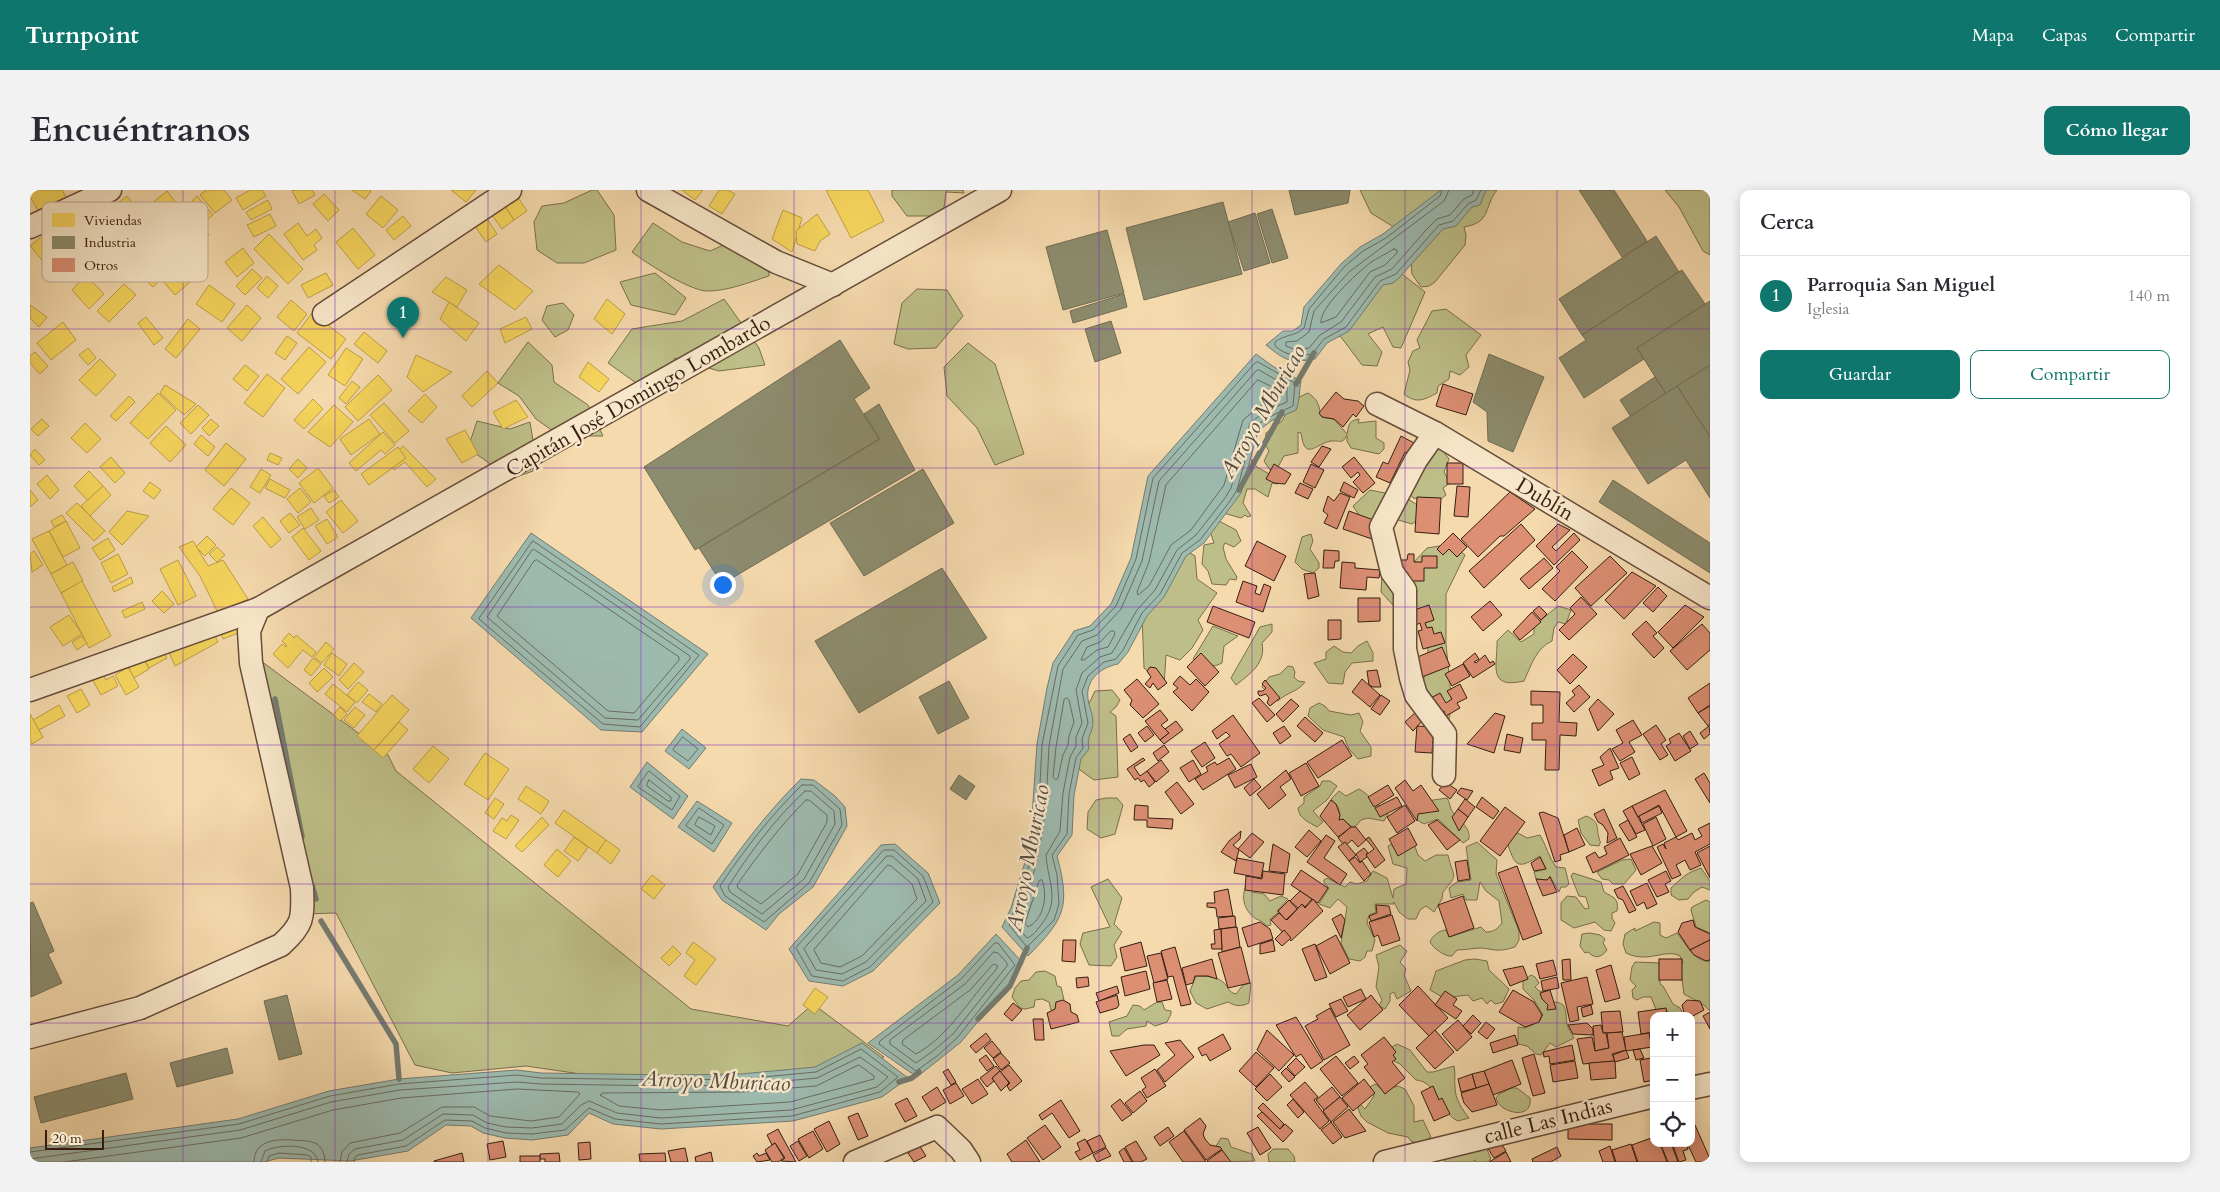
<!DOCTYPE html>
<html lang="es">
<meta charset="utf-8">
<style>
body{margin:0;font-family:Cardo,serif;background:#f2f2f3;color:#2b2b33}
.controls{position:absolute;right:15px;bottom:15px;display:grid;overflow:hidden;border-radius:10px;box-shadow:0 2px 12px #0003}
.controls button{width:45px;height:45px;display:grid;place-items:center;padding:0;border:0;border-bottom:1px solid #e1e1e2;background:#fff;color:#2b2b33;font:25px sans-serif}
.scale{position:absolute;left:15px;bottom:12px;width:59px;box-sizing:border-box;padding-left:5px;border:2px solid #371d12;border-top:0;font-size:14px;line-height:18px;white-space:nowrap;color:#371d12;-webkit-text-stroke:4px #f8e7ca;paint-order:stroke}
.you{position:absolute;left:692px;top:394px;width:18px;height:18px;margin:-12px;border:4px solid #fff;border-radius:50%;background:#1a73e8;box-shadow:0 0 0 8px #1a73e833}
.badge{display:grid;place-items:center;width:32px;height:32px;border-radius:50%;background:#0f766e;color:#fff;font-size:16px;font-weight:700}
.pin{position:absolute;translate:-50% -41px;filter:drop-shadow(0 1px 2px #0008)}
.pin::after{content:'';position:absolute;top:26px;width:18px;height:15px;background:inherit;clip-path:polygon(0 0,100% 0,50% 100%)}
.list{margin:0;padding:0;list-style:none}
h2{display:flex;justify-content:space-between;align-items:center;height:65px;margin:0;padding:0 20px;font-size:21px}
h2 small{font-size:16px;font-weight:400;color:#7c7c81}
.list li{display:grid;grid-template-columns:32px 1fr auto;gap:15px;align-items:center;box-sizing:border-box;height:80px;padding:0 20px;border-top:1px solid #e1e1e2}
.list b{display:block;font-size:19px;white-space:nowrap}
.list p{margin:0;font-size:16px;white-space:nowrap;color:#7c7c81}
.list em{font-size:16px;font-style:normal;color:#7c7c81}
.actions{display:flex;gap:10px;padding:15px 20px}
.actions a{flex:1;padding:11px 0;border:1px solid #0f766e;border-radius:10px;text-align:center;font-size:18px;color:#0f766e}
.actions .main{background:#0f766e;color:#fff}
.icon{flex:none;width:28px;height:28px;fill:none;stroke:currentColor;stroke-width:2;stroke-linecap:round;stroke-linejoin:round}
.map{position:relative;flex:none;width:1680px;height:972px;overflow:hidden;border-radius:10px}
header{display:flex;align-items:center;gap:30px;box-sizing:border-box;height:70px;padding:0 25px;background:#0f766e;color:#fff}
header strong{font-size:24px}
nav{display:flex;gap:28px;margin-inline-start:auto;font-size:18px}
.intro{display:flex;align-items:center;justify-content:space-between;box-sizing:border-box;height:120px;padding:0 30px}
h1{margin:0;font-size:35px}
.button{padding:12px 22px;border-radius:10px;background:#0f766e;color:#fff;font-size:18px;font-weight:700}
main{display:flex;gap:30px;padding:0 30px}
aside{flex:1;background:#fff;border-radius:10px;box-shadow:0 2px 12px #0003}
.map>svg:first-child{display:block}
.green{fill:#bebf88;stroke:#7a6e4d}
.water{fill:#9dbaaf;stroke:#747b70}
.homes{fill:#f6d55c;stroke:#bd9e46}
.industry{fill:#8c8c6e;stroke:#726b52}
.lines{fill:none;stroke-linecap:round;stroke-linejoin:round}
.shore{stroke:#6a6c60;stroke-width:1}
.stream{stroke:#747b70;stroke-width:5.5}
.building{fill:#dc8f73;stroke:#371d12}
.minor-casing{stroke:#664c39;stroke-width:25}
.minor{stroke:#f8e7ca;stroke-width:22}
.grid{fill:none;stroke:#7b2cbf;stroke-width:1;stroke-opacity:0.55}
.labels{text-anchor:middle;stroke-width:5;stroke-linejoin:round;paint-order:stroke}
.street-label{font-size:21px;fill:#371d12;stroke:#f8e7ca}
.water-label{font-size:22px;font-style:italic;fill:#564c41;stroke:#f8e7ca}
.key{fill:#f8e7ca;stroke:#beaa93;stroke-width:1}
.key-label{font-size:14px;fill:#371d12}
</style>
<header>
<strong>Turnpoint</strong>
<nav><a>Mapa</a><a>Capas</a><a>Compartir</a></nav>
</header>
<div class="intro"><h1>Encuéntranos</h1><a class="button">Cómo llegar</a></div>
<main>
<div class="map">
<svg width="1680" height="972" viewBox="0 0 1680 972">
<rect width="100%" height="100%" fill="#f5daad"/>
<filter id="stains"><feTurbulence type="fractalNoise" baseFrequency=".004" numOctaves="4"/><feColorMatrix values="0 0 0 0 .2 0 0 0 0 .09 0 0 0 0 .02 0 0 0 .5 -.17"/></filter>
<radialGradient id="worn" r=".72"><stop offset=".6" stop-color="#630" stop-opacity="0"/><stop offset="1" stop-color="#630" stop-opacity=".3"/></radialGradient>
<g class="green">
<polygon points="562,0 567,0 584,25 586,60 554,73 527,73 507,60 504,32 512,16 534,13"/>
<polygon points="862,0 933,0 934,3 916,2 914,18 902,26 877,26 862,6"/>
<polygon points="1330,0 1414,0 1367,39 1341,23"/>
<path d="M1432,0H1467C1453,18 1462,32 1434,37L1436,45L1435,55L1405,92L1399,96L1391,97L1382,84L1381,71Z"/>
<polygon points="1635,0 1680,0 1680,65 1673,61 1649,17"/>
<path d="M623,33L652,52L680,61L716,45L739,60V86C720,92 698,101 678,101C662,102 616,73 602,62Z"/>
<polygon points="1363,77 1395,102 1371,158 1363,157 1353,137 1338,144 1352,162 1347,176 1332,175 1311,147 1292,141"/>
<polygon points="625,83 656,108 645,125 601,115 590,92"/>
<polygon points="887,99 917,100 933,126 906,158 878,159 864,154 872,113"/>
<polygon points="694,109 729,158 735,175 689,181 645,168 623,205 578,173 602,139 652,131"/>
<polygon points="533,113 544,125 538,140 525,147 512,130 517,116"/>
<path d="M1416,119L1451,145L1436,165L1439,177L1430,185L1420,181L1419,189L1408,196L1407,203C1394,210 1386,214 1374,204L1380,180L1378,172L1383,161L1390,158L1387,150L1402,121Z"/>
<polygon points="498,152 522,175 524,192 558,215 573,246 530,246 506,229 489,206 468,193"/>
<polygon points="938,153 965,174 994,264 965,275 947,238 917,206 914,177"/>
<path d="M1278,203C1281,205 1286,209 1287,212C1294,225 1283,227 1304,229L1317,244C1319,235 1318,231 1329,229L1328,233L1346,231V248L1354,253V259L1349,264L1321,258L1317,251V245C1312,255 1310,250 1301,251C1285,254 1275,272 1271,243L1268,242V263L1254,266L1248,277L1240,280L1234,271L1239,261L1235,254L1236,243L1252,231L1263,210Z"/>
<polygon points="447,231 480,239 500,232 504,257 503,281 478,290 463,276 438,258"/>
<polygon points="1405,257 1413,261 1419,269 1414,282 1420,293 1413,298 1416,305 1406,313 1397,310 1383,308 1379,302"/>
<polygon points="1218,266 1227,277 1248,289 1248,294 1242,293 1238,307 1225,299 1217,299 1213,313 1221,326 1217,327 1215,325 1211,328 1183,320"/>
<polygon points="1340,300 1375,307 1395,320 1396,324 1382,334 1351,325 1337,334 1333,331 1323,316"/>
<polygon points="1189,331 1206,340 1211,351 1204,357 1195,353 1193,357 1196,369 1207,387 1206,390 1200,389 1196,395 1182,394 1178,381 1172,374 1174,355 1184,353 1181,344 1178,342"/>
<polygon points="1281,344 1283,351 1280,359 1289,373 1289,378 1283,383 1272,379 1265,372 1272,347"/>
<polygon points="1421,354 1435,365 1416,404 1416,454 1422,516 1417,537 1393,494 1398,460 1394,436 1379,419 1363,415 1351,402 1352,385 1383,373 1397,358"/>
<polygon points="1150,357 1165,366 1167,389 1187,403 1168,430 1173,440 1162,458 1150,470 1136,465 1134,496 1114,478 1112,424"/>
<path d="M1528,416L1541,420L1536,434L1528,432L1524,438L1522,451C1506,458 1501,476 1494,491C1456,500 1468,473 1467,451L1478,440L1491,452L1504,444V436Z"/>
<path d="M1242,434V442L1232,453C1236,473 1221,483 1206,495L1201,488L1230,437Z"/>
<polygon points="1183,436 1208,446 1194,456 1192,473 1185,476 1163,469"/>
<polygon points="1337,451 1343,463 1343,471 1322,473 1315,482 1313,494 1298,493 1284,473 1296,469 1296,462 1304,456 1313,462 1321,463 1328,456"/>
<polygon points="231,471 358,565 366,581 661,819 758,836 783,814 854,867 829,881 592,890 496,876 422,883 385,875 306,723 273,724"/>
<path d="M1258,476L1263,477L1265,482L1264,487L1268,491L1275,492C1268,502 1257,502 1248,511L1241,506L1232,497L1239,487L1250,484Z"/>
<polygon points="1082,500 1090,510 1086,517 1080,522 1086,526 1088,587 1064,590 1050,580 1041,567 1047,539 1065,501"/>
<polygon points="1289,513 1295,516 1299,521 1321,525 1329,523 1333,532 1330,541 1341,557 1341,566 1328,569 1319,559 1314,547 1293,540 1278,526 1280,518"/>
<path d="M1292,591H1300L1307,596L1297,610L1283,621L1293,632L1287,637C1279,632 1269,629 1268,618L1274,613V607L1290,596Z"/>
<path d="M1329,599C1343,607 1343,616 1360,620L1354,631L1338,628L1331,630L1326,636L1322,637L1313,629L1309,630C1312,621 1307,614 1301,609L1309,601L1316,606Z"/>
<polygon points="1076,608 1087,608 1093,615 1085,644 1071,648 1057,639 1058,622 1066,610"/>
<path d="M1417,608C1419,611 1420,616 1421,619C1426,629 1441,636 1439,649L1433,653L1408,629L1394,634L1387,630L1390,612Z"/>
<path d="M1556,626C1570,632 1566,636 1569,648C1570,655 1572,648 1569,656L1560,655L1551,643L1548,630Z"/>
<path d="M1488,643L1497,648L1510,645C1516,655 1519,668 1526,677L1535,678L1539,694L1536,697H1531L1529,702L1520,686L1517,690L1506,689L1504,682L1516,679L1510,666C1489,678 1486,679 1478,655L1481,648Z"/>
<path d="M1371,650L1384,654L1388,665L1395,671L1406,665H1418C1423,689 1430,682 1413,702L1412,709L1404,722L1396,716L1390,720L1386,729H1378L1369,722L1364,712V714H1345L1346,722L1339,725L1337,733L1345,750L1342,761H1337L1335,767L1330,771L1319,769L1311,753L1317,717L1308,709L1300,718L1289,714L1299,698L1294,693V690L1297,688L1315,697L1320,692L1327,694L1337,691L1343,681L1357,688L1363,708L1364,699L1376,694L1377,678L1363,674L1358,656Z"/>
<path d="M1447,652L1467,670L1466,684L1489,741V750L1485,757C1469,762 1467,760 1452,758C1444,758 1435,760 1427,760L1422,766C1415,767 1403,758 1400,752C1402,746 1410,740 1416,740L1419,747L1451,737L1456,742C1464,742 1467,739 1472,733L1469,711L1456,701L1450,692L1447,710H1436L1433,704L1421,708L1419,698L1427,692L1441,690L1436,657Z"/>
<polygon points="1601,669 1606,680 1594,694 1583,694 1579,690 1572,689 1567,682 1592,670"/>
<path d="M1671,678L1680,691V700L1672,697L1664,702L1658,709L1649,710L1641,705V698C1653,687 1656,683 1671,678Z"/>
<path d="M1543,683L1571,692L1574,702C1584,708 1589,708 1587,721L1582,723V728L1585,733L1581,741L1574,740L1565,732L1544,738L1531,730V713L1537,706L1546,707L1555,719L1559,718L1556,707L1549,706L1541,686Z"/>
<polygon points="1078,689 1092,708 1084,734 1092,742 1084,755 1087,767 1081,776 1059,775 1050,754 1053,743 1080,737 1061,697"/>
<path d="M1218,692L1222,697V702L1234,704L1240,711L1251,706L1258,709L1247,721L1248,723L1240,729L1241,735L1236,736C1233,731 1231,731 1226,729C1213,720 1210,705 1218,692Z"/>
<polygon points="1676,710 1680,712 1680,743 1666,737 1661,720 1662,717"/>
<path d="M1624,732L1630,733V745L1636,748L1647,743C1656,753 1663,772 1680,771V821C1670,810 1665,811 1654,804L1650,776L1653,773L1650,766C1636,758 1618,774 1596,763L1593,754L1595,744L1605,738V741Z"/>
<path d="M1560,743L1570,745L1575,749L1573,753L1577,760C1571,768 1565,769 1558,762L1555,763L1550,756L1552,744Z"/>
<polygon points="1370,755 1377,761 1370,772 1376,779 1374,785 1381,801 1367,809 1364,802 1360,804 1360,811 1355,819 1349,816 1352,810 1346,797 1349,777 1346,765"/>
<polygon points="1445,769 1457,771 1459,780 1479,799 1473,812 1465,814 1461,810 1457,814 1452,808 1443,811 1438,805 1414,808 1400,800 1406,781 1435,770"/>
<polygon points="1605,772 1630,773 1630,794 1633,796 1643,814 1650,818 1654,826 1639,826 1638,821 1627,822 1621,807 1613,807 1607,810 1603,808 1602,800 1606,796 1600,790 1602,777"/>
<polygon points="1015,781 1025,786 1027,796 1031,797 1034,810 1032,824 1021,820 1019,812 1012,809 1005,810 1004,817 995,819 990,818 982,807 985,798 991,791 999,790 1006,782"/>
<path d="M1501,785L1505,787L1509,793L1505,797L1509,801L1517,802L1521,812C1538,811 1535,821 1537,834C1538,839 1542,844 1544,848L1526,857L1520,853L1511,865L1506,864L1497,856L1488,854V837L1495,838L1509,832L1513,825L1504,810L1493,799V791Z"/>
<path d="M1166,786C1174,786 1187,786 1194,793C1199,798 1198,802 1206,804L1213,795L1221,793L1219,813C1211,817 1205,816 1198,812L1177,819L1166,813L1160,801Z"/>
<polygon points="1127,812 1132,812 1135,820 1141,821 1141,824 1137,832 1125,836 1117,831 1116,836 1097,839 1089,846 1082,846 1079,832 1097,826 1103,815 1110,816 1114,820"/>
<path d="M1367,854L1380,860L1397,882H1403L1424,876C1426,885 1424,889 1425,897C1425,909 1432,919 1439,928L1428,931C1411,924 1407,891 1386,890L1370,874L1364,871L1362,857Z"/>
<polygon points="1345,894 1354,900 1368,896 1375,899 1384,916 1384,932 1393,930 1401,947 1390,954 1381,951 1378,947 1358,943 1337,932 1331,926 1328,918 1330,914 1335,919 1344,906 1340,897"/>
<path d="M1482,898H1487L1500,908C1503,932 1468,922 1466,908L1469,904Z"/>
<polygon points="1191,948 1198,949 1201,957 1222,964 1225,971 1190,972 1183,961"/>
<polygon points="1456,957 1461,969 1457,972 1445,972 1445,970 1442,972 1415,972 1412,966"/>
<polygon points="1243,959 1258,959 1264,966 1265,972 1239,972 1238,964"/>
</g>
<g class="water">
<path d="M1411,0H1456L1450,15L1442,17L1426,36L1413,39L1369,88L1363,93L1353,95L1319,141L1297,153L1285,169C1259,173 1256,171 1236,155L1253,141H1263L1271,135L1274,117L1311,74L1330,57L1353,44Z"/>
<path d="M1226,164L1244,177L1271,191C1269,201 1270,210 1266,220L1241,231L1228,241L1211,303L1174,353L1156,366L1134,407L1117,426L1098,462L1088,474C1071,477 1055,490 1058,509C1059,517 1063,524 1063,532C1063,543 1056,546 1059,559L1051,569L1044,605L1042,645L1027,666C1041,718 1034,729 998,766L972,737L981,718L995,672L1001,641L1007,554L1017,498L1023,473L1044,441L1060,436L1081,414L1101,368L1118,286Z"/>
<polygon points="501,343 678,464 612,542 571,540 441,428"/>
<polygon points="652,539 676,558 659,579 635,561"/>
<polygon points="617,572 658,606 643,629 600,597"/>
<path d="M771,589L784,590L805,606L815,617L817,636L783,697L749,724L736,740L692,710L683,697C710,659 737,622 771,589Z"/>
<polygon points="667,611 702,633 684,662 648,637"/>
<polygon points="865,654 898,683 910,713 843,781 813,796 779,791 759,759 851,655"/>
<polygon points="966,744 993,773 980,793 931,852 887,887 838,853 928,785"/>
<polygon points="832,853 878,888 852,907 763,931 631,939 583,934 559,923 538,945 502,950 475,948 453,943 441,936 416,935 378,961 320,971 249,968 234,972 0,972 0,958 208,929 299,901 369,889 487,880 511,883 643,885 711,884 785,877"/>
</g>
<g class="homes">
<polygon points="0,0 32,0 40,14 11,25 0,7"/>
<polygon points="176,0 194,0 202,10 185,23 170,5"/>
<polygon points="220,0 232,0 236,6 213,20 206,8"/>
<polygon points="265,0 282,0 285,5 269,14 262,1"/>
<polygon points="322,0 340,0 341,1 335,9"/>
<polygon points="421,0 446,0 436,12"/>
<polygon points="483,0 497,21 484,30 470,9"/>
<polygon points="652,0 673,0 665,10"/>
<polygon points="689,0 698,0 705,4 692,24 679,16"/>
<polygon points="796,0 838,0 854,31 821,48"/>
<polygon points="137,1 149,17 128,33 116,18"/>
<polygon points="294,4 309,20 298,31 283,14"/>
<polygon points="97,6 104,15 85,30 78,21"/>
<polygon points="167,6 183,25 172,34 157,16"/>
<polygon points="351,6 368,20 353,38 336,24"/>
<polygon points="470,9 484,30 472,39 457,18"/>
<polygon points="238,10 242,19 221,30 216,22"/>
<polygon points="753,20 772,28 762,62 742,49"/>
<polygon points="452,21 467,44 456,52 440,29"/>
<polygon points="240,24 246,36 224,47 217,35"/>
<polygon points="787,24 800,44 790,51 785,61 767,54 766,41"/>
<polygon points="373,26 381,36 364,50 356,40"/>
<polygon points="163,27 179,45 162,59 146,42"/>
<polygon points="268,33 277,46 286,39 292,48 284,55 287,60 273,70 254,44"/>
<polygon points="323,38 345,65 328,79 306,52"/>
<polygon points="18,41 34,60 16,75 0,56"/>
<polygon points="239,44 273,79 258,94 224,59"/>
<polygon points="138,53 152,67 123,97 109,84"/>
<polygon points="213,58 224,73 207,87 195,72"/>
<polygon points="152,71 167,86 145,105 132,90"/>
<polygon points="469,75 503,101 485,120 449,94"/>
<polygon points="222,79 232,88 215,105 206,96"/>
<polygon points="296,83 303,95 278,108 271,95"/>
<polygon points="56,85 74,104 59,119 42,100"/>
<polygon points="237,86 248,96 238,108 227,98"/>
<polygon points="416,87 437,100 427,117 402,102"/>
<polygon points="94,94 106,105 79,132 67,121"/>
<polygon points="179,95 205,114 192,132 166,114"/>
<polygon points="577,109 595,124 582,144 564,129"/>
<polygon points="261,110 277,124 264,141 247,127"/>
<polygon points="419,112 449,133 436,151 410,129"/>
<polygon points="0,115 17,127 9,137 0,128"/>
<polygon points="217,115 231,128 212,151 197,138"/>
<polygon points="282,123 316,149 301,169 267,143"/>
<polygon points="116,127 133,148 124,155 108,133"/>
<polygon points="496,127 502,139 475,153 470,139"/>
<polygon points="158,129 170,139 146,168 135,159"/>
<polygon points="33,132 46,150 21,170 7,153"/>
<polygon points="334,142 357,161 348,173 324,154"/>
<polygon points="257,146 267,153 255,170 245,163"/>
<polygon points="279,157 296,172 268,204 251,189"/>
<polygon points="58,158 66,168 58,175 49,165"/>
<polygon points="316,158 333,169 315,196 298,185"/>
<polygon points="5,162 18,176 10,184 0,173 0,166"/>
<polygon points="386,165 422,182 393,202 377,187"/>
<polygon points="70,169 86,185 66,206 49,190"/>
<polygon points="558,172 579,189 569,202 549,187"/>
<polygon points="215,175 229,186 217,201 203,189"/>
<polygon points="457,181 468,193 442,217 432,206"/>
<polygon points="237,184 255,198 233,227 214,213"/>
<polygon points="348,185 362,200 328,231 315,217"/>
<polygon points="322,191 330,197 316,214 309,208"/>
<polygon points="135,195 166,214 154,225 130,203"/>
<polygon points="128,203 146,220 118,249 100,233"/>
<polygon points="395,204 407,217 392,233 378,221"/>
<polygon points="99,206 105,212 86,231 80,226"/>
<polygon points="283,209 293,219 274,239 264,230"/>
<polygon points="486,210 498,227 473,239 463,222"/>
<polygon points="354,213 379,241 365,253 340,225"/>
<polygon points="168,215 179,225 161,244 150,233"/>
<polygon points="304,215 323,232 300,257 278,242"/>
<polygon points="12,229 19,236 8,246 1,239"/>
<polygon points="181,229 189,236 179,246 172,238"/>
<polygon points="339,229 350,244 321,265 310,249"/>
<polygon points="55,233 71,249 57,263 41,248"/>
<polygon points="136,236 156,255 140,272 120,253"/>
<polygon points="435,240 448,264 432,273 416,249"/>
<polygon points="353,242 365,255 355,264 351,260 326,281 319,273"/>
<polygon points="171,245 185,257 178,266 164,254"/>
<polygon points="196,253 216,269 194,296 175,280"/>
<polygon points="373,256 406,289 397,297 375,272 364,280 356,272"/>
<polygon points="368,257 376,268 339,295 331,284"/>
<polygon points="5,259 15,270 9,275 0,265"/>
<polygon points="240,263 252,268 248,275 237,270"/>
<polygon points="81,267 95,283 85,293 70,277"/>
<polygon points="268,269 277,278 268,288 259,279"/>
<polygon points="288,278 303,298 284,313 269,293"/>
<polygon points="231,279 241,285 230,303 220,297"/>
<polygon points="59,281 73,296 58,311 44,296"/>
<polygon points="17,285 29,300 20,309 7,294"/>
<polygon points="240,289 260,300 255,308 235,298"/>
<polygon points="120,292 131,300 124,309 113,301"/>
<polygon points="73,296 81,305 60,326 51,316"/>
<polygon points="201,298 220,313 203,335 183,319"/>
<polygon points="270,298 281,312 268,323 257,309"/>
<polygon points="0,300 8,310 0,317"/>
<polygon points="304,300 309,307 299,313 294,306"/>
<polygon points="311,310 328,331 313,343 296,322"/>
<polygon points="47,313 75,341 64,351 36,323"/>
<polygon points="281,318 289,330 275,339 267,327"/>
<polygon points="97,321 119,326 92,355 79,342"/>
<polygon points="260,323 270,335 259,343 250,331"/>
<polygon points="32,325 36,331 24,337 21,331"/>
<polygon points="233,327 251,349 241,358 223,336"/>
<polygon points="297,329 308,347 297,354 285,336"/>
<polygon points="36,331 50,358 33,367 19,341"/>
<polygon points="273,338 291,361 279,370 262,347"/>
<polygon points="19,341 37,375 21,384 2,349"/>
<polygon points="177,346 186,355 175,366 166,357"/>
<polygon points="78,348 85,360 70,370 62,358"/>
<polygon points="163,351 178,376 193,370 218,409 188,423 170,386 149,357"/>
<polygon points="187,357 195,365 187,372 179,364"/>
<polygon points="4,361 13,375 2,382 0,364"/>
<polygon points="88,364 98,384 81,393 71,373"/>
<polygon points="148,370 166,406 148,415 130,379"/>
<polygon points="43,372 53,391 31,403 21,384"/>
<polygon points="101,387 103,393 84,402 82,397"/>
<polygon points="52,391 81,446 59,458 31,403"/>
<polygon points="132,401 144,414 134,423 122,411"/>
<polygon points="112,412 115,419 95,428 92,421"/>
<polygon points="39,425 52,444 33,456 20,437"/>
<polygon points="208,428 213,441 193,449 188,436"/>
<polygon points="182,440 188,452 145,476 138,460"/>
<polygon points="259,443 264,448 266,445 286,462 282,467 273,460 258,478 243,464 252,454 256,457 257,456 252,451"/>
<polygon points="52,446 57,453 47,460 42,452"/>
<polygon points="296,452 304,459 292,473 284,467"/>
<polygon points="132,458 137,468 119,478 114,469"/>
<polygon points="302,463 317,474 309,486 294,475"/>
<polygon points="283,468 291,474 281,486 274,480"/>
<polygon points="114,469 119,479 104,488 98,477"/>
<polygon points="324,473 334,482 318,499 309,490"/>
<polygon points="98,477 109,497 96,505 85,485"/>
<polygon points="294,478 303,487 287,502 279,493"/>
<polygon points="71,481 76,490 83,486 88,496 71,505 61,487"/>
<polygon points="328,492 338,500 327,513 317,505"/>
<polygon points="303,494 325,512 317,522 295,504"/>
<polygon points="51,499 60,515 47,523 37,506"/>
<polygon points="339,504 352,514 346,522 332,512"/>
<polygon points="362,505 379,520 344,560 327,546"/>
<polygon points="29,515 35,526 9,540 3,530"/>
<polygon points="310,517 317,524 310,531 303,525"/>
<polygon points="325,517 335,525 324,538 314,530"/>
<polygon points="0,524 13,547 2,554 0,550"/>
<polygon points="369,532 378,540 353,568 344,560"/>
<polygon points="403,556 419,569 399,593 383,579"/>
<polygon points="455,563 479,579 458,610 434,594"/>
<polygon points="496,596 519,611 511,624 488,609"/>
<polygon points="465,608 474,614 464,629 455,623"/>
<polygon points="534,620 576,650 567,663 525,633"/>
<polygon points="481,625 489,630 476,649 463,641 472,628 477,631"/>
<polygon points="512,627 519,635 492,662 485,656"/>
<polygon points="544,647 558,657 548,671 534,661"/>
<polygon points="576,650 590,660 581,674 567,663"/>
<polygon points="527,659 541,671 528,687 514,675"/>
<polygon points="622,685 635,695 624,709 611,699"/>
<polygon points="663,752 686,769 666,795 654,786 665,770 656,763"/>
<polygon points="643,756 651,764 639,776 631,768"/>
<polygon points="785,798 798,807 785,824 773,815"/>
</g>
<g class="industry">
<polygon points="1259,0 1320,0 1318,13 1265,25"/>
<polygon points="1549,0 1584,0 1617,51 1592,67"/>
<polygon points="1193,12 1212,84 1114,110 1096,38"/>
<polygon points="1242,19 1258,68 1242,73 1227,24"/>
<polygon points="1225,23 1240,73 1214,81 1198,32"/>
<polygon points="1077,40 1094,103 1033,120 1016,57"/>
<polygon points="1626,46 1649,82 1552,145 1529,109"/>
<polygon points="1652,80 1675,114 1607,158 1614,169 1554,208 1529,168 1556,150 1552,145"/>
<polygon points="1094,104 1097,117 1043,133 1040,121"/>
<polygon points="1680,111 1680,175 1636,204 1607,158"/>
<polygon points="1081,131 1091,163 1065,172 1055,139"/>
<polygon points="810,150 840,198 824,209 849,249 665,360 614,277"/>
<polygon points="1459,164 1514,187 1483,262 1458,251 1457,222 1443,212"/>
<polygon points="1680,175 1680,247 1647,196"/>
<polygon points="1625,187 1636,204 1601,227 1590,210"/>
<polygon points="1647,196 1680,247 1680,308 1656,270 1618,294 1582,238"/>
<polygon points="849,214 885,280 692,394 669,358 850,249 834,224"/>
<polygon points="893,279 924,333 834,386 800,333"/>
<polygon points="1583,290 1680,353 1680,383 1569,312"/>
<polygon points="912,378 957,448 829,523 785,451"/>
<polygon points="919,491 939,528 908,544 889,507"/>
<polygon points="929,585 945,596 936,610 920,599"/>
<polygon points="3,712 24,761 18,764 32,793 1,807 0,713"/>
<polygon points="257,805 272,864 249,870 234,811"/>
<polygon points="197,858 203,883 147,897 140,873"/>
<polygon points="96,883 103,909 11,933 4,907"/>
</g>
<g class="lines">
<g class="shore">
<path d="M1412,0L1410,6L1356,48L1333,61L1314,77L1279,119L1274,138C1264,147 1255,144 1245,152V156C1257,166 1267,167 1282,164L1294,149L1316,137L1350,91L1366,84L1409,35L1423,31L1438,14L1446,10L1451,0"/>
<polyline points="1419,0 1414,11 1319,82 1284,121 1279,142 1267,151 1256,152 1256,156 1266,160 1279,158 1290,145 1311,132 1345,87 1362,79 1396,40 1407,29 1420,25 1434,9 1442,5 1444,0"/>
<path d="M1364,59L1367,60V63L1355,75L1340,82L1306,127L1291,133C1289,118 1327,83 1340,73C1347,68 1356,64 1364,59Z"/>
<polygon points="1228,172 1265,193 1263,216 1239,227 1224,237 1207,300 1200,311 1170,350 1152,363 1130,404 1112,423 1093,460 1086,469 1074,472 1058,486 1052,501 1058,533 1052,549 1053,558 1046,568 1039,604 1037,644 1022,665 1027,685 1029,714 1024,730 997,757 979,735 1000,673 1006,642 1009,614 1012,555 1028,476 1048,445 1063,440 1086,416 1106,369 1123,288 1225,173"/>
<path d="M1229,180L1257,196V212L1236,221L1220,233L1201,298L1195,308L1166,345L1147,360L1125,400L1107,420L1082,463L1070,467L1052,483L1046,500L1052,533L1046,547V556L1040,567L1033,603L1030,641L1016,665C1018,693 1031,710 1011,735C1007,740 1003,746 997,748L986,735L1006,675L1012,643L1016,615L1019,556L1033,479L1052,451L1067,445L1091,419L1112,371L1129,291L1226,181Z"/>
<polygon points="1228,190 1249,200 1250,207 1230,216 1213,230 1194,295 1161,340 1141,355 1119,396 1108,405 1107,402 1119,372 1136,295"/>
<polygon points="503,351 669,465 610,537 573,534 449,429"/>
<polygon points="505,360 660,466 660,469 608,530 575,528 457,427 502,360"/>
<polygon points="507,370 649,467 649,470 604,523 578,521 467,426 504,371"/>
<polygon points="1081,441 1084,441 1085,444 1078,457 1067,460 1054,470 1051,470 1057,457 1070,452"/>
<polygon points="1037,508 1039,510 1044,532 1039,546 1038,555 1033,565 1028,588 1026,590 1023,587 1026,557 1034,510"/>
<polygon points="653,547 668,559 658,571 643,560"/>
<polygon points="619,581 650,606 642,620 608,597"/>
<polygon points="619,590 641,607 641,611 638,611 617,596"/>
<path d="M772,595H783L810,619L812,635L779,693L734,732L695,706L690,696C714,660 741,625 772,595Z"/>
<path d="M775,601H781L804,621L805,634L774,689L732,724L700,702L698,697C720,662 745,629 775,601Z"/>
<path d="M776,610H779L797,625V632L768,684L731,714L708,698L707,695C728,665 750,636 776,610Z"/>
<polygon points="669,618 694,635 682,654 656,636"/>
<polygon points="669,627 685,636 681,645 665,635"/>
<polygon points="854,660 864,660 893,686 903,712 840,777 813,791 782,786 766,758"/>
<polygon points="857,666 862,666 888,689 896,711 836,772 812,784 786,780 774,759"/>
<polygon points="858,675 861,676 882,694 887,709 832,766 810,777 791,773 784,760"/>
<path d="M1012,690C1018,706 1014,729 998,737L995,733L1009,691Z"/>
<polygon points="965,753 968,753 985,775 927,848 907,866 886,881 849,854 850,851 931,789"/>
<polygon points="964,762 968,763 977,773 977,776 923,844 903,861 886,873 860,854 860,850 935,794"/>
<path d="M964,774L968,776L965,781C940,808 919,846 886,864L872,854L873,850L940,800Z"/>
<polygon points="829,875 844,886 844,889 760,912 631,920 589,916 570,905 573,903 712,902 786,896"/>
<polyline points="0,962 209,934 300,906 369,894 487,885 511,888 643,890 712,889 786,882 831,859 868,887 850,902 762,926 631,934 585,929 559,918 535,940 502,944 476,943 455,938 442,931 415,930 376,956 328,965 325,967 324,972"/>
<polyline points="0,969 210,940 301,912 370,900 487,892 511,894 643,896 712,895 787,888 830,867 858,887 847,897 761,920 631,928 587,923 559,911 551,915 532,934 502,938 476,937 457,933 443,925 413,924 373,950 325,959 319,964 317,972"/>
<polyline points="34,972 211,948 303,920 371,908 487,899 548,902 550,904 529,927 501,931 460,926 444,917 412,917 370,943 320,953 312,962 310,972"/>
<path d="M224,972C224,950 246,949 263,950C271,951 280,950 287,954C293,959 295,965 295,972"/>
<path d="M231,972L235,961C248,954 286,952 288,972"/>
<polyline points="237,972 239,966 249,963 277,965 281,967 281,972"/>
</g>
<g class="stream">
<polyline points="1266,194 1284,163"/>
<polyline points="1209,300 1252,222"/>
<polyline points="245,509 272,647"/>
<polyline points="282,695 286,709"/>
<polyline points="291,731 366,854 369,889"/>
<polyline points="948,829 980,796 997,758"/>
<polyline points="869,892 882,888 889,882"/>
</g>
</g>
<g class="building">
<polygon points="1413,194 1443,204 1436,225 1406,216"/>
<polygon points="1306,202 1314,209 1328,211 1334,216 1326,227 1323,224 1313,237 1304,229 1292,227 1289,223"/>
<polygon points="1371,246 1386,254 1381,264 1375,262 1360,293 1346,287 1353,272 1358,274"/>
<polygon points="1292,256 1301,259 1289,277 1281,272"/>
<polygon points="1324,267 1345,293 1333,303 1323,292 1330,285 1328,282 1321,288 1312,277"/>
<rect x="1417" y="273" width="16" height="21"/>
<polygon points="1244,274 1261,284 1255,294 1244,293 1236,289"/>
<polygon points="1281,274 1294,280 1285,298 1273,292"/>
<polygon points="1314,292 1328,300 1324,308 1310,301"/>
<polygon points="1270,293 1283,299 1278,309 1265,303"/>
<polygon points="1427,296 1440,297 1438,327 1424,326"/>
<polygon points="1480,302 1505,319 1474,346 1470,346 1448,367 1431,349"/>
<polygon points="1310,303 1320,307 1307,339 1294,333 1298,325 1293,321 1298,306 1304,311"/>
<polygon points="1387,307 1411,308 1409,344 1385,342"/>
<polygon points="1319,321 1349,332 1342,349 1313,339"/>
<polygon points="1491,334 1505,350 1454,398 1439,381"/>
<polygon points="1528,334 1540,340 1522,357 1526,361 1544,343 1550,350 1524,375 1506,356"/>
<polygon points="1423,343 1437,357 1427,367 1419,359 1413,365 1407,359"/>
<polygon points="1227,351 1256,366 1244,391 1215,376"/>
<polygon points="1294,360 1309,361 1309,371 1305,371 1304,378 1293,378"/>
<polygon points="1542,361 1558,377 1525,411 1512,399 1530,381 1526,377"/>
<polygon points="1378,364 1384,364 1384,372 1392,372 1392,366 1407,366 1407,378 1394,378 1394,391 1378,391 1378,383 1365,383 1365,370 1377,370"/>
<polygon points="1580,366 1597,383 1561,416 1545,398"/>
<polygon points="1514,368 1523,378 1499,399 1490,389"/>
<polygon points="1312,372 1325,373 1325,378 1350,380 1349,388 1337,387 1336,400 1310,398"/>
<polygon points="1602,382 1626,396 1594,429 1575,410"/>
<polygon points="1285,383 1289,406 1278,409 1274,384"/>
<polygon points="1213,391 1227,396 1225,403 1230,405 1234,394 1241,397 1233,422 1206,412"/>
<polygon points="1628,397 1637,406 1623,422 1613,413"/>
<polygon points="1551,407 1567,424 1539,450 1529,440 1545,424 1540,418"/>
<polygon points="1328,408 1350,408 1350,431 1328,432"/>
<polygon points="1460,411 1472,425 1453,441 1441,427"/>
<polygon points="1399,415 1404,430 1395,433 1397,438 1402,437 1404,444 1411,442 1415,453 1393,459 1388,441 1392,440 1390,433 1386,435 1381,421"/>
<polygon points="1655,415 1674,427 1643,458 1628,442"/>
<polygon points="1183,416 1225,432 1219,448 1177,432"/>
<polygon points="1509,416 1517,424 1511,430 1503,421"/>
<polygon points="1502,422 1511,432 1490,450 1483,442"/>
<polygon points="1298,430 1311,430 1311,449 1298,450"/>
<polygon points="1616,431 1627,443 1623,446 1634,458 1624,468 1602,444"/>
<polygon points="1672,434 1680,443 1680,460 1657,480 1640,461"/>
<polygon points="1412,457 1420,476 1387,489 1380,470"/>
<polygon points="1171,463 1189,482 1175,496 1157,477"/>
<polygon points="1445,463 1449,469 1444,472 1446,473 1455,465 1460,473 1463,471 1465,474 1443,488 1433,473"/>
<polygon points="1543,464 1557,477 1540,494 1527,480"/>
<polygon points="1433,474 1440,486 1422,496 1415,484"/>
<polygon points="1120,477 1126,478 1137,493 1128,500 1123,493 1120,498 1115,494 1121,487 1117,481"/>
<polygon points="1347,480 1351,497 1343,497 1339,495 1337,481"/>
<polygon points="1150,486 1160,495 1166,489 1179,502 1162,521 1143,502 1148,498 1143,494"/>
<polygon points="1107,489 1129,514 1113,528 1100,515 1102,510 1094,500"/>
<polygon points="1332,489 1350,505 1340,517 1322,502"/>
<polygon points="1235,490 1250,508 1240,516 1237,513 1239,508 1236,504 1230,506 1228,504 1228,501 1233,501 1236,498 1232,494"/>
<polygon points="1680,493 1680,515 1668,523 1658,508"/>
<polygon points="1430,494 1437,508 1427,513 1430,518 1416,526 1414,521 1407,525 1399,509 1410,503 1416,513 1422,509 1417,501"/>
<polygon points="1549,495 1560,507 1544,522 1536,513 1545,505 1542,501"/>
<polygon points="1501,501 1530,502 1529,532 1547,533 1546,546 1530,545 1529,580 1515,580 1516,550 1502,550 1502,533 1513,533 1513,515 1501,515"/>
<polygon points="1351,505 1360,511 1350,525 1341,519"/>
<polygon points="1229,508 1245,525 1237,532 1222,513"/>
<polygon points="1261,509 1269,516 1253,532 1246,524"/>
<polygon points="1568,509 1584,524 1568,541 1559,519"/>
<polygon points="1680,516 1680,535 1678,536 1668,523"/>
<polygon points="1130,520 1138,530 1131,535 1139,543 1130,550 1115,531"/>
<polygon points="1387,521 1394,529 1383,541 1375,532"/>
<polygon points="1465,523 1475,526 1464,563 1437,554"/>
<polygon points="1203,525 1230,563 1211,577 1201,564 1197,566 1189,554 1200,546 1196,542 1187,549 1182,541"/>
<polygon points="1275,527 1293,543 1285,552 1267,536"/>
<polygon points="1603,530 1612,545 1599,552 1605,562 1590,571 1582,559 1593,553 1586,540"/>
<polygon points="1146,531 1153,540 1134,554 1130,550 1139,543 1135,539"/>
<polygon points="1626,535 1636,550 1631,554 1638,565 1630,570 1613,544"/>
<polygon points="1117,536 1124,545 1115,552 1108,543"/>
<polygon points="1254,536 1261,546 1250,554 1243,543"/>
<polygon points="1387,536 1404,537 1402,563 1385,562"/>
<polygon points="1679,536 1680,544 1674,549 1670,543"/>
<polygon points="1660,541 1668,554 1660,559 1653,546"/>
<polygon points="1649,543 1661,561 1645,571 1636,556 1641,553 1639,549"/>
<polygon points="1100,544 1108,557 1101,562 1093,549"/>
<polygon points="1477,544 1493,548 1490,563 1474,560"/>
<polygon points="1312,550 1322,566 1288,588 1277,572"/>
<polygon points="1175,552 1185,568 1172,577 1161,561"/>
<polygon points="1134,555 1139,562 1128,571 1123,563"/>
<polygon points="1580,558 1589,578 1580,581 1583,589 1569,596 1562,580 1574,575 1570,567"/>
<polygon points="1602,567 1610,584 1599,590 1590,573"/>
<polygon points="1113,568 1115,570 1104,577 1110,586 1117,581 1125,592 1119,597 1114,590 1111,592 1108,588 1105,590 1097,579"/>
<polygon points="1199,568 1206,579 1173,600 1165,589 1178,581 1176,577 1185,572 1187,575"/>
<polygon points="1131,570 1139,581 1126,592 1117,581"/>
<polygon points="1163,570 1171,584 1159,592 1150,578"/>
<polygon points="1276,573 1289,596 1271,606 1259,583"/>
<polygon points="1221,574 1227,587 1205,598 1198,585"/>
<polygon points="1256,580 1261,589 1250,597 1256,605 1239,619 1227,604"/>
<polygon points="1674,583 1680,593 1680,613 1665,589"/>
<polygon points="1224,589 1231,597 1220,606 1214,598"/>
<polygon points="1375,590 1383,601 1391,595 1409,621 1388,624 1387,631 1365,598"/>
<polygon points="1147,592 1164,614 1151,624 1135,602"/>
<polygon points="1415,592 1427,600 1420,609 1409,600"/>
<polygon points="1358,595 1364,605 1344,617 1338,607"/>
<polygon points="1431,598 1443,601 1437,610 1427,603"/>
<polygon points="1635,600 1657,641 1646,647 1629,615 1608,627 1602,616"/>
<polygon points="1367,607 1372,616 1350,627 1345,618"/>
<polygon points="1452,607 1469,621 1463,629 1446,617"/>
<polygon points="1435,609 1445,617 1438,627 1428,619"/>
<polygon points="1301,610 1306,614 1310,625 1309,630 1313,629 1321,637 1308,647 1290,626"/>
<polygon points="1105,615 1118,616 1118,628 1143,629 1142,639 1117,637 1117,630 1104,630"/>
<polygon points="1375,615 1385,631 1367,643 1357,627"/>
<polygon points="1602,616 1615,640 1606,644 1593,621"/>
<polygon points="1629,616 1632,623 1612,633 1609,626"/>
<polygon points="1475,617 1495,632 1470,666 1450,651"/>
<polygon points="1428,619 1438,627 1429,641 1422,627"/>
<polygon points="1574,619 1587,648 1577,653 1578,643 1573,635 1568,632 1564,624"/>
<polygon points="1513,622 1528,628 1539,662 1530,665 1531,670 1525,672 1509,623"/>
<polygon points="1626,627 1636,649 1623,656 1613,634"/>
<polygon points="1407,630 1430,650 1417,660 1398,635"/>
<polygon points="1598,630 1607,647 1599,651 1589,635"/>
<polygon points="1680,633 1680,654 1665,662 1671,675 1660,680 1655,670 1646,675 1651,685 1642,689 1627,657 1633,654 1636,659 1634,653 1646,647 1648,650 1662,643 1665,650 1672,646 1668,639"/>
<polygon points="1321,637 1326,637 1336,650 1328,657 1322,650 1315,656 1308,648"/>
<polygon points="1378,638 1387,655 1368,666 1359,649"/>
<polygon points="1547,638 1555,655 1539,662 1534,645"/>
<polygon points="1279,640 1291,651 1277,667 1265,657"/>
<polygon points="1211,641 1210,649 1203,655 1209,660 1206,671 1191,662 1199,651"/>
<polygon points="1222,643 1234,652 1220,668 1208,659"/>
<polygon points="1296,645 1305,651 1294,668 1317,684 1310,695 1277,672"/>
<polygon points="1339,647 1355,670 1345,678 1336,665 1344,659 1336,649"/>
<polygon points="1590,648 1599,665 1563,683 1556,667 1565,662 1569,668 1577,664 1574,657"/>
<polygon points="1315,652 1326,665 1319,671 1308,657"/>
<polygon points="1243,654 1260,664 1257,683 1239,681"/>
<polygon points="1622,656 1632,673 1611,685 1600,664"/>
<polygon points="1680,656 1680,688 1667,663"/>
<polygon points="1334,658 1338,663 1336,664 1337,667 1330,672 1326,664"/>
<polygon points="1325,667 1330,673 1332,671 1341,684 1334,691 1319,671"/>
<polygon points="1510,667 1516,679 1504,681 1501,673"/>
<polygon points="1207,668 1234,673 1231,688 1204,683"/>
<polygon points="1437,670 1440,689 1428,691 1425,672"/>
<polygon points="1487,676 1512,743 1493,750 1468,683"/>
<polygon points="1271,680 1298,698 1288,713 1261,695"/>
<polygon points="1233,681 1255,684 1253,705 1215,700 1216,686 1232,689"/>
<polygon points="1636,681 1641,691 1635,694 1639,702 1627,707 1618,690"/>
<polygon points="1520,687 1527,702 1513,706 1506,689 1517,690"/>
<polygon points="1617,693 1627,714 1617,719 1614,712 1607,716 1600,701"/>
<polygon points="1593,696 1606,720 1599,723 1593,710 1588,708 1584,700"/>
<polygon points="1198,699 1203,726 1187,727 1186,718 1177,717 1177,713 1185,713 1184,702"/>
<polygon points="1270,701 1282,709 1275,717 1272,714 1268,718 1260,711"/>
<polygon points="1433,706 1444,738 1419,747 1408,715"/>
<polygon points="1283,709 1293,721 1261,751 1241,730 1249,723 1257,730 1272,714 1275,718"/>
<polygon points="1259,710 1267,719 1256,730 1248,721"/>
<polygon points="1346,715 1359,716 1361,724 1341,731 1339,726 1347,723"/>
<polygon points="1311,724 1315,730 1311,748 1302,729"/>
<polygon points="1362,725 1370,750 1352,756 1348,745 1344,747 1339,732"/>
<polygon points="1205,726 1206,737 1189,739 1188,728"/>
<polygon points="1663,730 1665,737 1680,744 1680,750 1660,760 1648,742 1652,733"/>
<polygon points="1230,732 1240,739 1243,749 1218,757 1212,738"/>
<polygon points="1207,737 1210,757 1192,762 1191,739"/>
<polygon points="1191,739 1192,759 1182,759 1181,754 1185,754 1184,740"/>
<polygon points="1254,740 1261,748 1252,756 1245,749"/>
<polygon points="1306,745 1320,773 1300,784 1286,756"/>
<polygon points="1033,750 1046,750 1045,772 1032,771"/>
<polygon points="1243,750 1245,761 1230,764 1230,754"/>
<polygon points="1680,750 1680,770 1676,771 1664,765 1660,760"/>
<polygon points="1111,752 1117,776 1095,781 1090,758"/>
<polygon points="1285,754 1297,787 1285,791 1272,759"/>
<polygon points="1145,757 1161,814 1151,816 1143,786 1138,787 1131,761"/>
<polygon points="1211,757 1220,793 1198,798 1188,763"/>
<polygon points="1131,763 1138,789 1124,793 1117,766"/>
<polygon points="1182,769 1187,789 1178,786 1165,786 1163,793 1156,795 1152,778"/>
<polygon points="1540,769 1541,790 1533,790 1532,770"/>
<rect x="1629" y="769" width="23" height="21"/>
<polygon points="1523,770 1527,785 1510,789 1506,774"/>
<polygon points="1581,775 1590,808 1575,812 1566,780"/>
<polygon points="1493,776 1498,789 1480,796 1473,780"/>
<polygon points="1116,781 1120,799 1095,806 1091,787"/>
<polygon points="1058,787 1059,796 1047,798 1046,788"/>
<polygon points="1527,787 1529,798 1513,801 1511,791"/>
<polygon points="1557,787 1563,814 1547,817 1549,830 1540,832 1531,793"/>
<polygon points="1137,790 1142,809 1127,812 1123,793"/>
<polygon points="1087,796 1089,803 1069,811 1066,803"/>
<polygon points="1388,796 1418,828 1399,846 1369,815"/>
<polygon points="1331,799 1336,809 1318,817 1313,807"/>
<polygon points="1483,800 1504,812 1512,825 1509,832 1495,837 1469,822"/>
<polygon points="1520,800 1526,819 1517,820 1518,815 1512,809 1510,803"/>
<polygon points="1415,801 1427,809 1423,815 1432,821 1426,829 1405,815"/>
<polygon points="1087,805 1089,815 1087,818 1070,823 1066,812"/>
<polygon points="1341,805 1353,820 1330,840 1317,825"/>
<polygon points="1311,809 1318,821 1306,827 1299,814"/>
<polygon points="1033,810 1040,814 1041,822 1047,825 1049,832 1021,839 1017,823 1025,819 1026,812"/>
<polygon points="1657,810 1670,811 1674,820 1661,827 1655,826 1652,815"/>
<polygon points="983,813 992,820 982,831 974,824"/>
<polygon points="1561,815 1563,824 1553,827 1551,818"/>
<polygon points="1300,818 1320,855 1294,870 1275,836 1288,829 1286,826"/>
<polygon points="1636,818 1637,826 1624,826 1624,842 1611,844 1608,822"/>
<polygon points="1590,821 1593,842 1573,843 1571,822"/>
<polygon points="1680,822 1680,839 1673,826"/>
<polygon points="1443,825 1451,833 1441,844 1433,836"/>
<polygon points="1266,827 1293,871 1281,879 1271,864 1266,867 1246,835"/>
<polygon points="1003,829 1013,829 1014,850 1005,850"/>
<polygon points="1428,830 1442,847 1427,861 1412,844"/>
<polygon points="1456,832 1465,839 1457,849 1448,842"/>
<polygon points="1557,833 1563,839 1563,845 1543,844 1538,835"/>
<polygon points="1571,835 1573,843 1576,843 1579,858 1565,861 1563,836"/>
<polygon points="1237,840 1264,865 1249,881 1227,860"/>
<polygon points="1405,840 1424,862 1405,879 1386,858"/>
<polygon points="1592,842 1596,860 1582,864 1585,871 1553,874 1547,849 1562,847 1565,861 1579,858 1577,843"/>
<polygon points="956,843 961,850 946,863 940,856"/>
<polygon points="1619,843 1622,857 1596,861 1594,847"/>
<polygon points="1193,844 1201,859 1180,871 1176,864 1172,866 1168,858"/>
<polygon points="1485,845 1488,855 1463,863 1460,853"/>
<polygon points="1354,847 1366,862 1363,865 1366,869 1362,872 1375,888 1355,904 1334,877 1338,874 1331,865"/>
<polygon points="1150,850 1164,867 1135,892 1127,880 1145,865 1135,853"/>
<polygon points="962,851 971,862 963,868 954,858"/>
<polygon points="1114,855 1124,855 1130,865 1096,886 1080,861"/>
<polygon points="1542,855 1545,870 1520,874 1519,866 1514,867 1513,862"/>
<polygon points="1610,859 1614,868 1606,870 1603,860"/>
<polygon points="1596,860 1599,868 1585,872 1583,865"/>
<polygon points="1226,862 1244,878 1226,897 1209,881"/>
<polygon points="971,863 980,873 971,880 963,869"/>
<polygon points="1504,864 1515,903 1503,906 1492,868"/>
<polygon points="956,865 964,876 957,881 949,870"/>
<polygon points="1306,866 1328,893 1312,906 1290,879"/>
<polygon points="1324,866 1329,872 1320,879 1315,873"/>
<polygon points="1266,868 1275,877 1265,886 1257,877"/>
<polygon points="1621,868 1624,890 1614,892 1610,870"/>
<polygon points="1482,870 1491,894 1463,905 1454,881"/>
<polygon points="1545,871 1548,888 1523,892 1520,875"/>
<polygon points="1585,871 1586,888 1561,890 1559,873"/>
<polygon points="979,875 992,891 980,901 977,896 980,893 970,882"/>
<polygon points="966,876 970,881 962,888 964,891 957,897 950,888"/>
<polygon points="1256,878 1265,887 1259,892 1251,883"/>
<polygon points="918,879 926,892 921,895 913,882"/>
<polygon points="1125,879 1136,896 1117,908 1112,900 1116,897 1111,888"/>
<polygon points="970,881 979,893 971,901 962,888"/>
<polygon points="1454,881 1459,894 1446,898 1442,884"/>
<polygon points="1240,884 1252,897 1237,911 1225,899"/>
<polygon points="1442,884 1446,898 1431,902 1428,889"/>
<polygon points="948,889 958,904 942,914 932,899"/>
<polygon points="1334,889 1345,903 1323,921 1312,908"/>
<polygon points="1275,892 1288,907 1284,910 1299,931 1290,939 1260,905"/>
<polygon points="926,893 934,906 920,914 913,900"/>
<polygon points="1459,894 1467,915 1442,922 1434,913 1431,903"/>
<polygon points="1403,896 1409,910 1412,908 1420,924 1404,931 1391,902"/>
<polygon points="907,897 916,912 901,921 892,907"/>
<polygon points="1302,897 1310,907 1294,920 1286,910"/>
<polygon points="1110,901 1117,911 1103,923 1095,913"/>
<polygon points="1310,907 1318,917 1301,932 1293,921"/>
<polygon points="877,908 887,926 875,932 865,914"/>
<polygon points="1090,909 1102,924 1092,931 1081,916"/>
<polygon points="1263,909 1274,922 1268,928 1257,915"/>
<polygon points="1031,910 1050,941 1039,948 1022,923 1012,930 1009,925"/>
<polygon points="1233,913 1254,934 1250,939 1228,918"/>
<polygon points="1319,919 1336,941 1315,948 1303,932"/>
<polygon points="1232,922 1250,939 1255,934 1263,941 1253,952 1227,926"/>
<polygon points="828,923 838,946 828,950 818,927"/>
<polygon points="1170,928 1176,936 1173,944 1175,949 1180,955 1190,957 1192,959 1176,970 1154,940"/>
<polygon points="799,931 810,954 797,962 784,939"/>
<polygon points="1301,932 1312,947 1303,954 1291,940"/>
<polygon points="1538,934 1582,934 1582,950 1538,949"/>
<polygon points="1015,935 1031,957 1013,970 997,948"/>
<polygon points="1665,935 1680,969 1680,972 1666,972 1657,953 1661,953 1661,936"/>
<polygon points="1138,937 1144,946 1130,956 1124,947"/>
<polygon points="1228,937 1241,958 1230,965 1217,943"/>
<polygon points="748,939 766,972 751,971 755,968 745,953 742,955 737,945"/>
<polygon points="783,941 793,959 779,968 768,949"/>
<polygon points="1154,941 1176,972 1153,972 1139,952"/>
<polygon points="1070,945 1076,957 1063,963 1057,951"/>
<polygon points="1624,947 1624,953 1630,953 1637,972 1608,972 1602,955"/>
<polygon points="1055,949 1063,963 1050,970 1045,962 1050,960 1047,953"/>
<polygon points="996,950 1010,972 982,972 977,964"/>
<polygon points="1469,950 1476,961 1464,968 1457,957"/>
<polygon points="473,951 476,967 460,970 457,954"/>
<polygon points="768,951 777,966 769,971 760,956"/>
<polygon points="1106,951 1117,969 1111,972 1103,972 1095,957"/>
<polygon points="560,952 561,969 549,970 548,953"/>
<polygon points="745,953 754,968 748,972 742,972 735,960"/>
<polygon points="1630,953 1641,953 1648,972 1638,972"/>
<polygon points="1642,953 1649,953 1650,956 1656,953 1658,959 1653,961 1656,970 1649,972"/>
<polygon points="1601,954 1607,972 1586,972 1582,960"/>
<polygon points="889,955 896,966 884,972 878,963"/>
<polygon points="1580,956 1585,972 1573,972 1569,961"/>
<polygon points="1527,957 1531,966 1521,972 1503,972 1502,969"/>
<polygon points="655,958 658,972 641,972 638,961"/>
<polygon points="1076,958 1081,966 1067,972 1063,965"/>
<polygon points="1094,958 1102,972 1094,972 1089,962"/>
<polygon points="1192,960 1201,972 1178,972 1177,971"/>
<polygon points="681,962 683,972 666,972 665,967"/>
<polygon points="1476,962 1481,972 1459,972"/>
<polygon points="432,963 434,972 404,972 404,971"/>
<polygon points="529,963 530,972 515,972 515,969 510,969 510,964"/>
<polygon points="635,963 636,972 610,972 609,964"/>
<polygon points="727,963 729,966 736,963 740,970 727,972 723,966"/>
<rect x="490" y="966" width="20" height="6"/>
</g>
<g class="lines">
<defs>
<g id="minor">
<polyline points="618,0 746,72 803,95"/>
<polyline points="0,37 80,0"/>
<polyline points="294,124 480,0"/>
<polyline points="1347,214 1405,243 1680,408"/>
<polyline points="1405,243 1386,270 1351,337 1362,382 1375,400 1375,459 1381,488 1386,505 1415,544 1414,585"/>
<polyline points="0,500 228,419"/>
<path d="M0,847L110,818L251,755C274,734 273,728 272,698L221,473L219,441L228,419L970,0"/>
<polyline points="1661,898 1680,894"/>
<polyline points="825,972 907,937 931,960 939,972"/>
<polyline points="1355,972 1624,906"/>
</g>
</defs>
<use href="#minor" class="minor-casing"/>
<use href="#minor" class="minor"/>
</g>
<path class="grid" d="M153,0V972M305,0V972M458,0V972M611,0V972M764,0V972M916,0V972M1069,0V972M1222,0V972M1375,0V972M1527,0V972M0,139H1680M0,278H1680M0,417H1680M0,555H1680M0,694H1680M0,833H1624M1661,833H1680"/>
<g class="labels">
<g class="street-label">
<text transform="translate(608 206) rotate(-30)" y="7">Capitán José Domingo Lombardo</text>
<text transform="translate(1515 309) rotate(31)" y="7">Dublín</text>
<text transform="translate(1518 931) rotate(-14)" y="7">calle Las Indias</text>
</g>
<g class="water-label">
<text transform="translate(1232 221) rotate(-60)" y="8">Arroyo Mburicao</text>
<text transform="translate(997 668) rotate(-79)" y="8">Arroyo Mburicao</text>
<text transform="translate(686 890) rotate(2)" y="8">Arroyo Mburicao</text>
</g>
</g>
<rect x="12" y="12" width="166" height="80" rx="8" class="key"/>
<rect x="22" y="23" width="23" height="14" fill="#f6d55c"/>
<rect x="22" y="46" width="23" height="13" fill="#8c8c6e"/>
<rect x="22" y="68" width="23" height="14" fill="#dc8f73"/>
<g class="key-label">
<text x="54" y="35">Viviendas</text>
<text x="54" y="57">Industria</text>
<text x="54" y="80">Otros</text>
</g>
<rect width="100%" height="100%" filter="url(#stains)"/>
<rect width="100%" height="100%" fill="url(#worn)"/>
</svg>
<div class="controls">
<button>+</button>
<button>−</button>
<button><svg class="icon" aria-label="locate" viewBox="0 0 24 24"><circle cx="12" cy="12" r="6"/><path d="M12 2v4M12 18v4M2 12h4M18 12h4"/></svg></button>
</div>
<div class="scale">20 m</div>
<div class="you"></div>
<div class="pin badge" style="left:373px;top:148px">1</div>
</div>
<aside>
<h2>Cerca<small></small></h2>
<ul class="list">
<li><span class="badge">1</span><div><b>Parroquia San Miguel</b><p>Iglesia</p></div><em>140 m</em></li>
</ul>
<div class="actions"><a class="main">Guardar</a><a>Compartir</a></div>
</aside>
</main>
